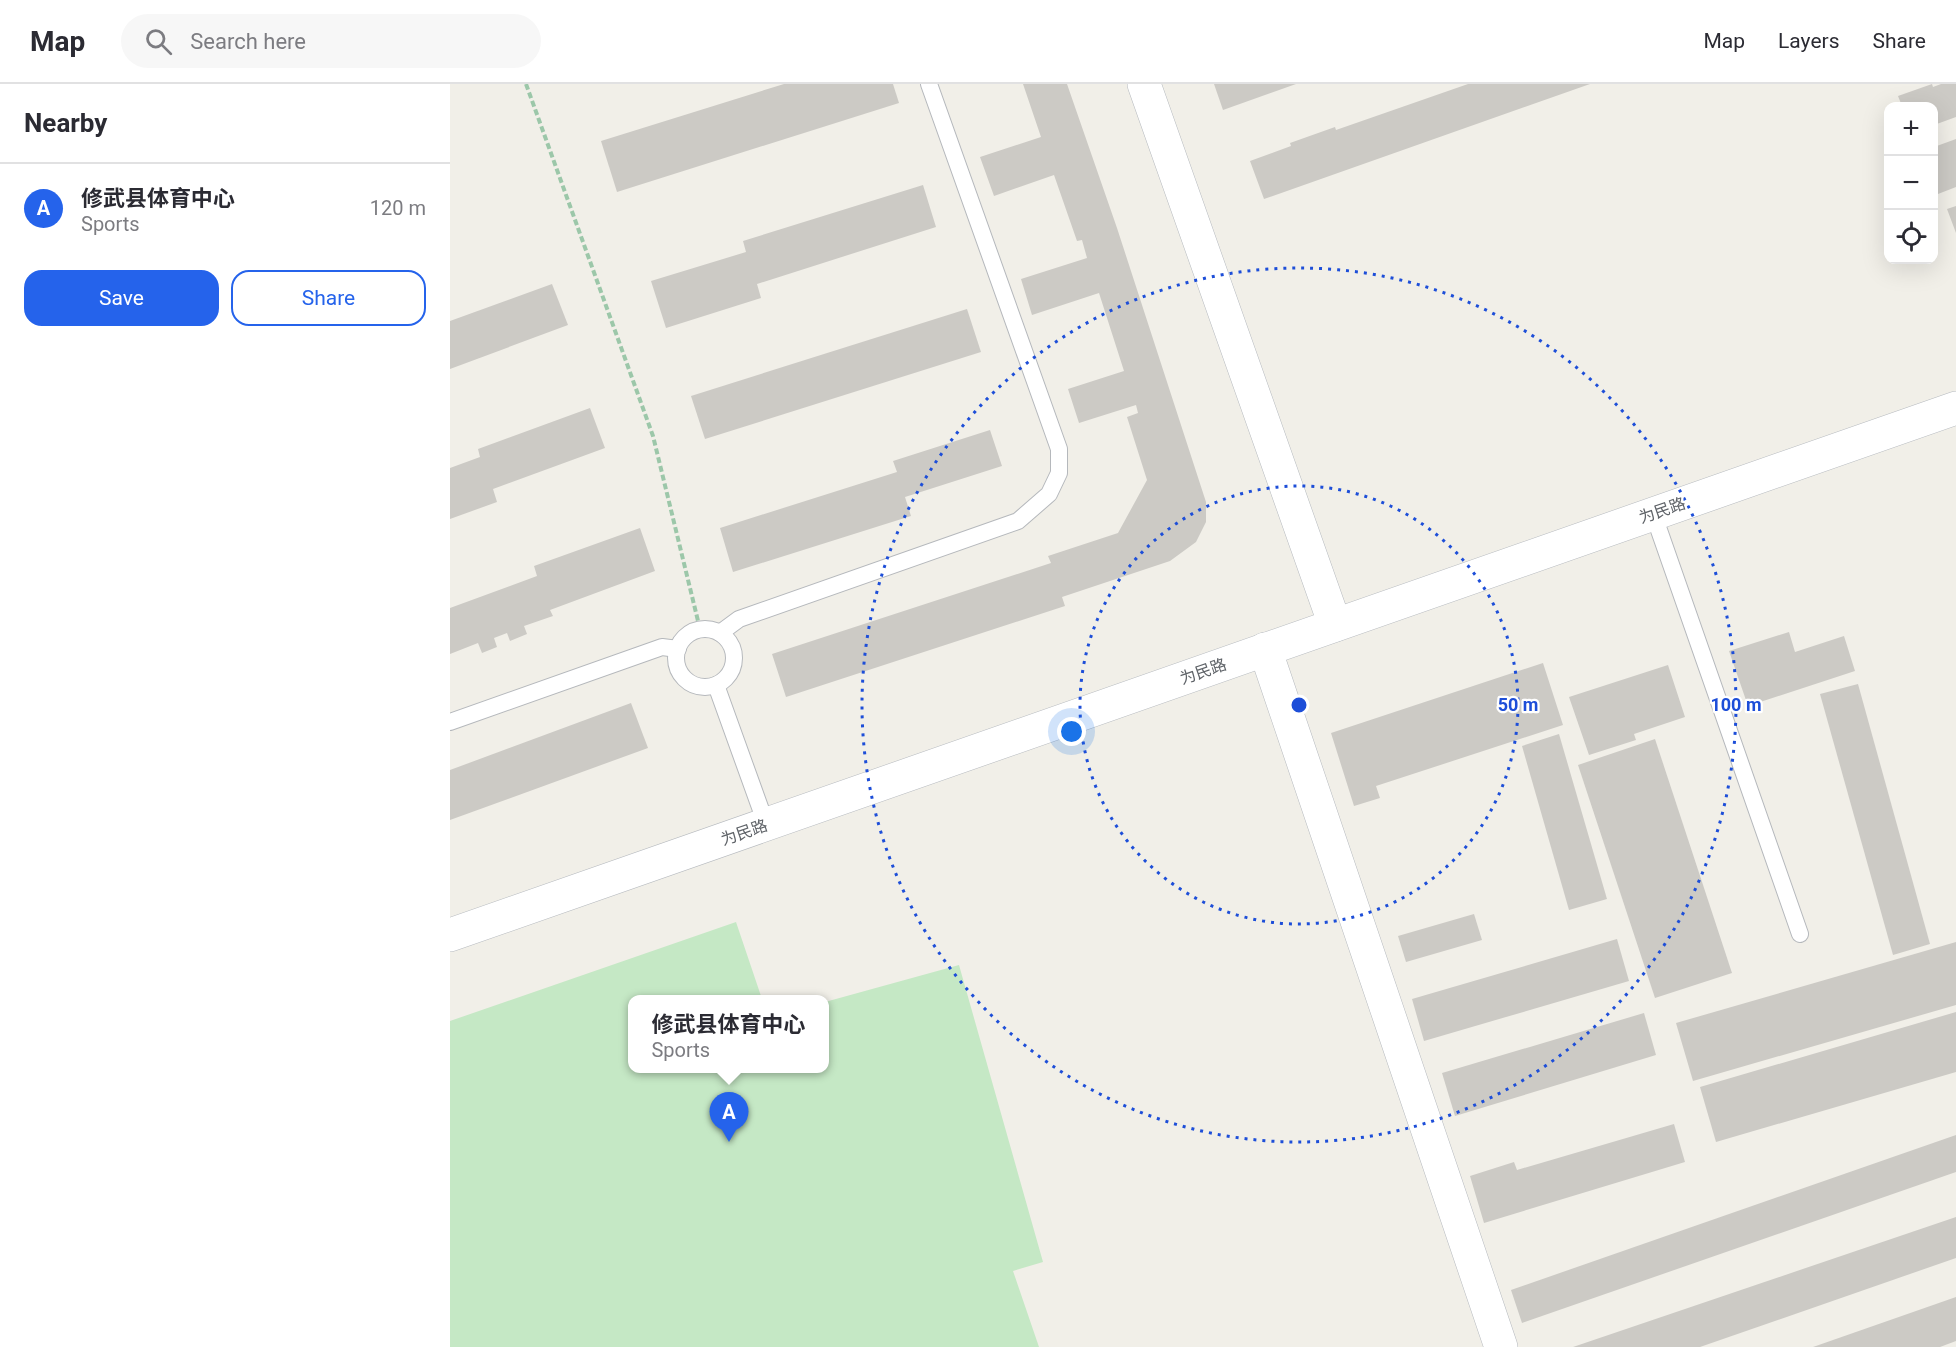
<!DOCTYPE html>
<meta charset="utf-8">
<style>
body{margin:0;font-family:Roboto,"Noto Sans SC",sans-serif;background:#f7f7f7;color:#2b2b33}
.controls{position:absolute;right:18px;top:18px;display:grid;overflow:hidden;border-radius:12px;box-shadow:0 6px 24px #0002}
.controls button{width:54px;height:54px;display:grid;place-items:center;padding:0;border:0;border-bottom:2px solid #e1e1e2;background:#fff;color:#2b2b33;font:30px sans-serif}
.you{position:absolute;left:622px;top:648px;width:21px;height:21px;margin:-15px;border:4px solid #fff;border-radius:50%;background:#1a73e8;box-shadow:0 0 0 9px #1a73e833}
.badge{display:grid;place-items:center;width:39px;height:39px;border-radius:50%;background:#2563eb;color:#fff;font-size:20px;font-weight:700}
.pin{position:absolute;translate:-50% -50px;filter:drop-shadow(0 2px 3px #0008)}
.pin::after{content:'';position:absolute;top:32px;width:21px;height:18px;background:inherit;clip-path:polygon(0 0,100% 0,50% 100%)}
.popup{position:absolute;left:178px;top:911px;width:201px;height:78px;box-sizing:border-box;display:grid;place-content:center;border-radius:12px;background:#fff;filter:drop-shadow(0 2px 4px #0005);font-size:20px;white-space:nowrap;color:#7c7c81}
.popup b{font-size:22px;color:#2b2b33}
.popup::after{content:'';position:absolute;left:50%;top:100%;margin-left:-12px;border:12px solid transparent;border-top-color:#fff}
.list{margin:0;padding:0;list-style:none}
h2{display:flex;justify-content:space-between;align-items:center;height:78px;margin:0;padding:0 24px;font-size:26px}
h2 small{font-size:20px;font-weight:400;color:#7c7c81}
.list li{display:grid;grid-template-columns:39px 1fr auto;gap:18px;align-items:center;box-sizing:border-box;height:90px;padding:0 24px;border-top:2px solid #e1e1e2}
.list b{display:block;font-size:22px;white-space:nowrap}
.list p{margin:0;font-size:20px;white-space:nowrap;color:#7c7c81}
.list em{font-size:20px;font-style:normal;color:#7c7c81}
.actions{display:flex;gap:12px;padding:18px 24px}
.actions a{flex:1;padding:14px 0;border:2px solid #2563eb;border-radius:18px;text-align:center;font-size:21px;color:#2563eb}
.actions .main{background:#2563eb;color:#fff}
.icon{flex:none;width:33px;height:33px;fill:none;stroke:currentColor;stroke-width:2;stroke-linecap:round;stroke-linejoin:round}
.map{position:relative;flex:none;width:1506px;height:1263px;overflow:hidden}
header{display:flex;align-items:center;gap:36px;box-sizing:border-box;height:84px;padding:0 30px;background:#fff;border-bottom:2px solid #e1e1e2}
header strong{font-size:28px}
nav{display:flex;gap:33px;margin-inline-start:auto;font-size:21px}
.search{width:420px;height:54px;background:#f7f7f7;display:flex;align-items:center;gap:15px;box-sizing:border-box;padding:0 21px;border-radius:33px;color:#7c7c81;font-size:22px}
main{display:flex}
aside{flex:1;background:#fff}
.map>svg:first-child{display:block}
.green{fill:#c5e8c5}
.building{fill:#cccac5}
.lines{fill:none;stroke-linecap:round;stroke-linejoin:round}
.lane-casing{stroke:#b5b8bc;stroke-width:18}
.secondary-casing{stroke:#b6babf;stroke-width:34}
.path{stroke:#9cc7a9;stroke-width:4;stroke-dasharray:6 3;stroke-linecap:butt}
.lane{stroke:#fff;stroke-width:16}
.secondary{stroke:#fff;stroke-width:33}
.ring{fill:none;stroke:#1d4ed8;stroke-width:3;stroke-dasharray:3 6}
.labels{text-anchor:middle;stroke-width:4.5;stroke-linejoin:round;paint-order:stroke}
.street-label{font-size:16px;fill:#5f6368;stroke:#fff}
.centre{fill:#1d4ed8;stroke:#fff;stroke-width:3}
.ring-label{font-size:18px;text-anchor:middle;font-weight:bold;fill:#1d4ed8;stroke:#fff;stroke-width:4.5;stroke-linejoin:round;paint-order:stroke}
</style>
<header>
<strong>Map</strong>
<div class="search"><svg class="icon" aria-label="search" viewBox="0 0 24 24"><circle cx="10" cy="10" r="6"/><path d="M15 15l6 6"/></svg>Search here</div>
<nav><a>Map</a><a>Layers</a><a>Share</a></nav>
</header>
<main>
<aside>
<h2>Nearby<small></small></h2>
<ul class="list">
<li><span class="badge">A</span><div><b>修武县体育中心</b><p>Sports</p></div><em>120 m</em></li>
</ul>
<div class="actions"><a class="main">Save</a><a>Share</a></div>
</aside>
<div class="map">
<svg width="1506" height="1263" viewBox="0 0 1506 1263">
<rect width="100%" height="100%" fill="#f1efe8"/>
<polygon class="green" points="286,838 312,915 183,916 183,984 375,984 375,918 509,881 593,1178 563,1187 589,1263 0,1263 0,937"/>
<g class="building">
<polygon points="334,0 443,0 449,19 167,108 151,57"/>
<polygon points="573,0 617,0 667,144 756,418 756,438 746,458 720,477 612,513 615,522 336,613 322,570 601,479 598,472 668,449 697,396 677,333 688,329 686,321 629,339 618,305 674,287 649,209 582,231 571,195 637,174 632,156 627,157 604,91 544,112 530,73 591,53"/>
<polygon points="764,0 846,0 773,26"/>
<polygon points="1018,0 1140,0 814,115 800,77 841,62 840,59 885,43 886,46"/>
<polygon points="1482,0 1483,3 1491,0 1506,0 1506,33 1484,41 1484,22 1452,22 1448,12"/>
<polygon points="1506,55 1506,103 1488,110 1484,98 1484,63"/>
<polygon points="473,101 486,143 307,200 311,214 216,244 201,197 296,168 293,157"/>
<polygon points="1506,122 1506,149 1497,125"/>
<polygon points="102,200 118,241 0,285 0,237"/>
<polygon points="517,225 531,268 255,355 241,312"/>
<polygon points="140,324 155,364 43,405 47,418 0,435 0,384 30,373 28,365"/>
<polygon points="540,346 552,382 455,413 461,432 283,488 270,444 447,388 443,377"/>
<polygon points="190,444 205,487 100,526 103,532 74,542 77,550 60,557 57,549 44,554 47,563 32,569 28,559 0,570 0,524 87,492 84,482"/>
<polygon points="1339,548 1345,568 1394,552 1405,587 1298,622 1279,567"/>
<polygon points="1093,579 1113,641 926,702 930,714 904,722 881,649"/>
<polygon points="1218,581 1235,633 1184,650 1186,656 1139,671 1119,613"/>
<polygon points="1408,600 1480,860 1443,871 1370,610"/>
<polygon points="181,619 198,664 0,736 0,686"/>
<polygon points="1109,650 1157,815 1119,826 1072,662"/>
<polygon points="1205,655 1282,889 1205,914 1128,681"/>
<polygon points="1024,830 1032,856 956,878 948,852"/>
<polygon points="1167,855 1179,897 974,957 962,915"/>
<polygon points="1506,858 1506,921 1243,997 1226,939"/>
<polygon points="1506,928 1506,988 1266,1058 1250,1003"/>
<polygon points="1194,929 1206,971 1005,1032 992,989"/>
<polygon points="1224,1040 1235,1078 1034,1139 1020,1092 1064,1078 1067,1086"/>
<polygon points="1506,1051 1506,1088 1072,1239 1061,1206"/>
<polygon points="1506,1133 1506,1174 1250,1263 1123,1263"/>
<polygon points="1506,1213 1506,1257 1490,1263 1363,1263"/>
</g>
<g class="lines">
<defs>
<g id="lane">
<polyline points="1203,429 1350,850"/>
<circle cx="255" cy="574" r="29"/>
<polyline points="270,549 289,535 568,437 599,410 609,389 609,365 479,0"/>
<polyline points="266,601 316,740"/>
<polyline points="0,638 212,563 228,565"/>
</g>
<g id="secondary">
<polyline points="694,0 885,541"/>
<polyline points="815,565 1051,1263"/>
<polyline points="0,851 1506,324"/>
</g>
</defs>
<use href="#lane" class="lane-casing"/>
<use href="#secondary" class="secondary-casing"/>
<polyline class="path" points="76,0 203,352 249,541"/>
<use href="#lane" class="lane"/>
<use href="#secondary" class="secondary"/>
</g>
<g class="ring">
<circle cx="849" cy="621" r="219"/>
<circle cx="849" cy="621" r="437"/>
</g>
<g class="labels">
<g class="street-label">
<text transform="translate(1212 426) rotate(-19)" y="6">为民路</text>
<text transform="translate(753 587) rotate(-19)" y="6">为民路</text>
<text transform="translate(294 748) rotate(-19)" y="6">为民路</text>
</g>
</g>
<circle cx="849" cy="621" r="9" class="centre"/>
<g class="ring-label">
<text x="1068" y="627">50 m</text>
<text x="1286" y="627">100 m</text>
</g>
</svg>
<div class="controls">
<button>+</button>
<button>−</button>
<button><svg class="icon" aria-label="locate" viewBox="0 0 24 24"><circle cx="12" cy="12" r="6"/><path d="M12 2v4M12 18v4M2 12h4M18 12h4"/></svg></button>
</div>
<div class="you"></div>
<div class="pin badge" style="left:279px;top:1058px">A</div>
<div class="popup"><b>修武县体育中心</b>Sports</div>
</div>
</main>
